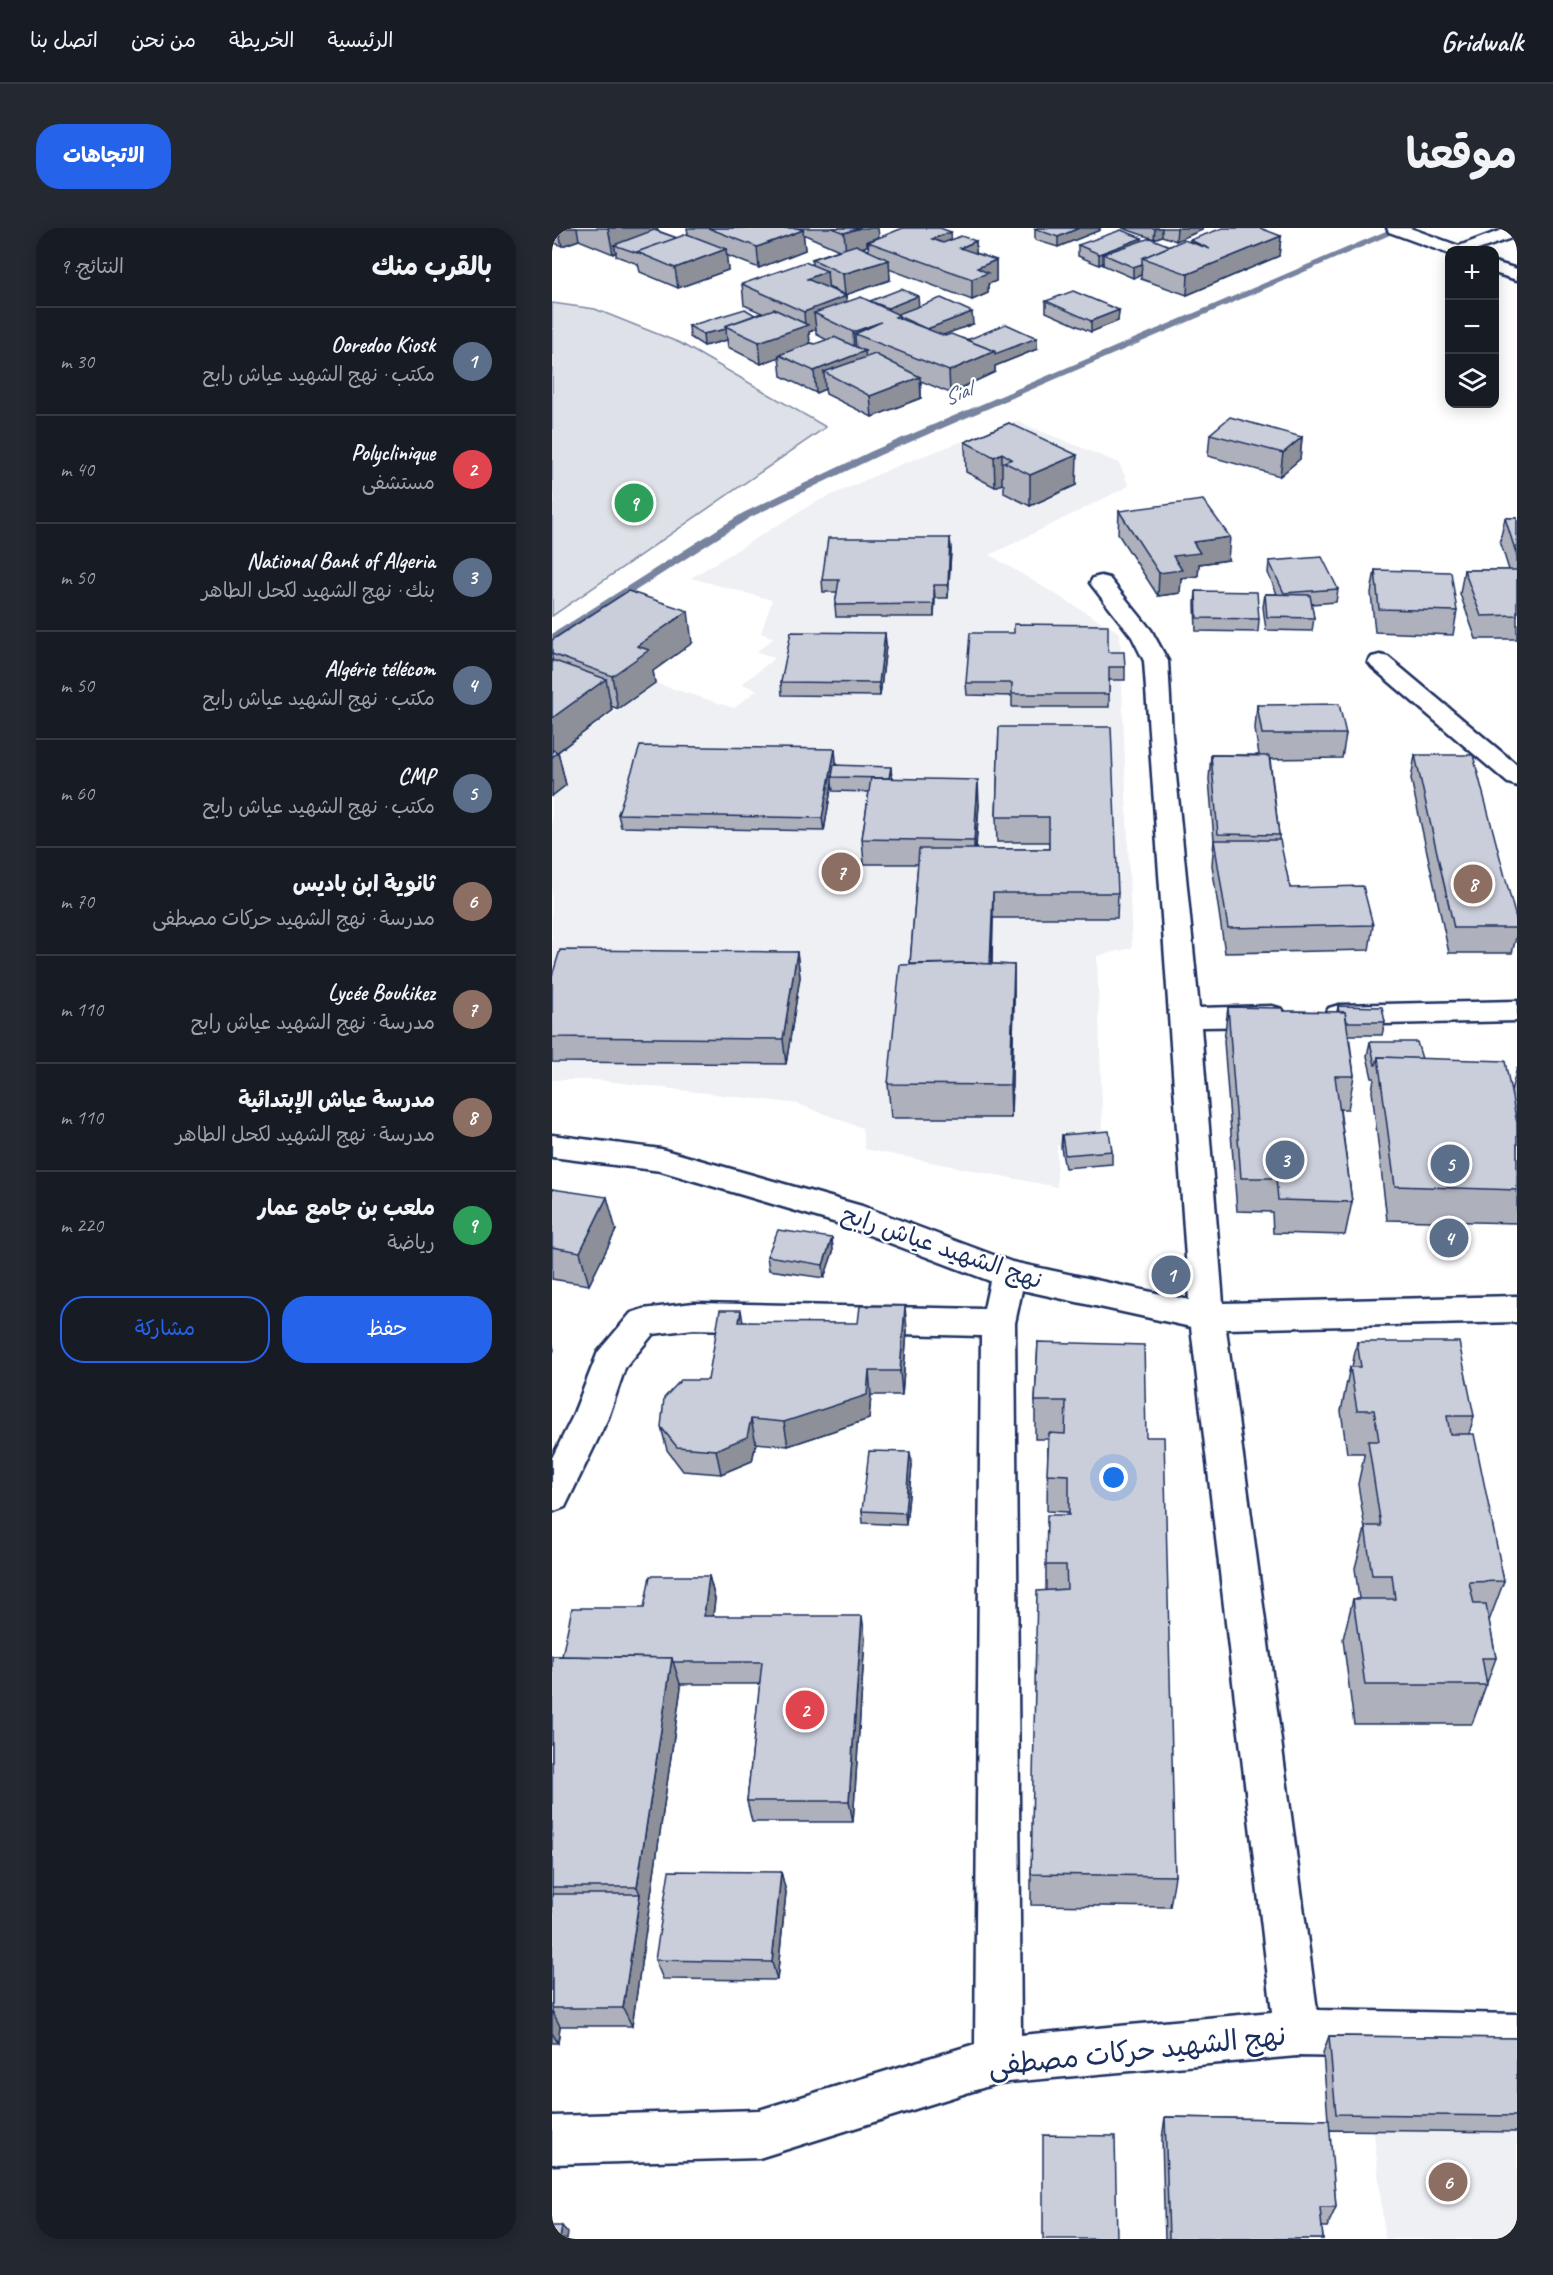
<!DOCTYPE html>
<html lang="ar">
<meta charset="utf-8">
<style>
body{margin:0;font-family:Caveat,"Playpen Sans Arabic",sans-serif;background:#242831;color:#f1f3f6;direction:rtl}
.controls{position:absolute;right:18px;top:18px;display:grid;overflow:hidden;border-radius:12px;box-shadow:0 3px 15px #0003}
.controls button{width:54px;height:54px;display:grid;place-items:center;padding:0;border:0;border-bottom:2px solid #363941;background:#171b24;color:#f1f3f6;font:30px sans-serif}
.you{position:absolute;left:562px;top:1250px;width:21px;height:21px;margin:-15px;border:4px solid #fff;border-radius:50%;background:#1a73e8;box-shadow:0 0 0 9px #1a73e833}
.badge{display:grid;place-items:center;width:39px;height:39px;border-radius:50%;background:#2563eb;color:#fff;font-size:20px;font-weight:700}
.pin{position:absolute;translate:-50% -50%;border:3px solid #fff;box-shadow:0 2px 6px #0006}
.list{margin:0;padding:0;list-style:none}
h2{display:flex;justify-content:space-between;align-items:center;height:78px;margin:0;padding:0 24px;font-size:26px}
h2 small{font-size:20px;font-weight:400;color:#9ea1a6}
.list li{display:grid;grid-template-columns:39px 1fr auto;gap:18px;align-items:center;box-sizing:border-box;height:108px;padding:0 24px;border-top:2px solid #363941}
.list b{display:block;font-size:22px;white-space:nowrap}
.list p{margin:0;font-size:20px;white-space:nowrap;color:#9ea1a6}
.list em{font-size:20px;font-style:normal;color:#9ea1a6}
.actions{display:flex;gap:12px;padding:18px 24px}
.actions a{flex:1;padding:14px 0;border:2px solid #2563eb;border-radius:24px;text-align:center;font-size:21px;color:#2563eb}
.actions .main{background:#2563eb;color:#fff}
.icon{flex:none;width:33px;height:33px;fill:none;stroke:currentColor;stroke-width:2;stroke-linecap:round;stroke-linejoin:round}
.map{position:relative;flex:none;width:965px;height:2011px;overflow:hidden;direction:ltr;border-radius:24px}
header{display:flex;align-items:center;gap:36px;box-sizing:border-box;height:84px;padding:0 30px;background:#171b24;border-bottom:2px solid #363941}
header strong{font-size:28px}
nav{display:flex;gap:33px;margin-inline-start:auto;font-size:21px}
.intro{display:flex;align-items:center;justify-content:space-between;box-sizing:border-box;height:144px;padding:0 36px}
h1{margin:0;font-size:42px}
.button{padding:15px 27px;border-radius:24px;background:#2563eb;color:#fff;font-size:21px;font-weight:700}
main{display:flex;gap:36px;padding:0 36px}
aside{flex:1;background:#171b24;border-radius:24px;box-shadow:0 3px 15px #0003}
.map>svg:first-child{display:block}
.built{fill:#eff0f4}
.green{fill:#dee1e7;stroke:#7c88a2;stroke-width:1.5}
.lines{fill:none;stroke-linecap:round;stroke-linejoin:round}
.stream{fill:#77839f;fill-rule:evenodd}
.street-casing{stroke:#1b2f5e;stroke-width:5}
.street{fill:#fff;fill-rule:evenodd}
.wall{fill:#aeb1bb;stroke:#1b2f5e;stroke-width:1.5;fill-rule:evenodd}
.shaded-wall{fill:#8d9099;stroke:#1b2f5e;stroke-width:1.5}
.building{fill:#caceda;stroke:#1b2f5e;stroke-width:1.5}
.labels{text-anchor:middle;stroke-width:4.5;stroke-linejoin:round;paint-order:stroke}
.far-water-label{font-size:22px;font-style:italic;fill:#49597e;stroke:#fff}
.street-label{font-size:24px;fill:#1b2f5e;stroke:#fff}
.near-street-label{font-size:28px;fill:#1b2f5e;stroke:#fff}
</style>
<header>
<strong>Gridwalk</strong>
<nav><a>الرئيسية</a><a>الخريطة</a><a>من نحن</a><a>اتصل بنا</a></nav>
</header>
<div class="intro"><h1>موقعنا</h1><a class="button">الاتجاهات</a></div>
<main>
<div class="map">
<svg width="965" height="2011" viewBox="0 0 965 2011">
<rect width="100%" height="100%" fill="#fff"/>
<filter id="ink" filterUnits="userSpaceOnUse"><feTurbulence type="fractalNoise" baseFrequency=".0167" numOctaves="2"/><feDisplacementMap in="SourceGraphic" scale="12" xChannelSelector="R" yChannelSelector="G"/><feConvolveMatrix kernelMatrix="1 2 1 2 8 2 1 2 1" color-interpolation-filters="sRGB"/></filter>
<g filter="url(#ink)">
<g class="built">
<polygon points="464,193 567,235 577,258 438,327 568,405 580,720 545,728 551,913 505,918 505,959 313,921 310,900 246,876 45,852 0,852 0,568 13,557 0,529 103,455 182,480 205,462 190,456 223,430 204,424 222,410 209,405 220,372 139,350 262,275 345,238"/>
<polygon points="821,1896 965,1898 965,2011 833,2011"/>
</g>
<polygon class="green" points="0,75 43,81 128,115 274,199 0,388"/>
<g class="lines">
<polygon class="stream" points="841,0 854,0 328,227 199,289 0,416 0,406 191,285 320,223"/>
<defs>
<g id="street">
<polygon points="835,0 858,0 907,18 955,0 965,0 965,8 926,22 897,22 897,26 837,4"/>
<polygon points="942,34 965,41 965,52 942,45"/>
<path d="M549,348L557,350L599,402L616,433L620,507L647,780L720,778L730,781L735,788L730,795L720,798L649,799L671,1075L965,1068V1094L674,1101L765,1782L965,1786V1832L745,1828L446,1855L207,1930L0,1936V1888L207,1882L423,1816L429,1108L142,1101L101,1106L73,1140L56,1190L13,1279L0,1284V1230L20,1190L46,1124L79,1085L91,1081L142,1075L432,1081L438,1053L288,996L109,943L0,929V907L109,921L310,978L460,1034L637,1072L592,433L580,409L538,355L541,350ZM470,1062L639,1099L720,1784L469,1807L463,1095Z"/>
<polygon points="828,427 836,429 965,537 965,558 956,555 820,439 816,434 820,429"/>
<polygon points="965,773 965,793 787,797 777,794 772,787 777,780 787,777"/>
</g>
</defs>
<use href="#street" class="street-casing"/>
<use href="#street" class="street"/>
</g>
<g class="wall">
<path d="M0,0H105L106,3L125,10L136,6L135,0H308L315,13V18L310,20L317,23L316,14L399,4V12L424,13V25L444,32V53L436,56V65L420,72L337,41L338,52L293,67L277,59V61L294,68L295,74L318,73L367,79L421,96L390,107L393,108L485,121L443,138V144L398,165L369,153V170L320,189L274,166L273,161L264,165L229,148L227,129L209,136L176,119L175,112L152,118L138,109L137,98L203,87L210,85L192,77L190,56L260,37V31L287,22L251,6L253,22L207,40L174,27L176,42L126,60L88,44L86,36L64,28V24L61,26L27,12L10,18L0,14ZM264,101V106L275,112L263,116L258,115L257,104Z"/>
<polygon points="485,0 548,0 548,2 506,19 483,12 483,1"/>
<polygon points="570,0 650,0 650,2 624,13 610,8 602,11"/>
<polygon points="729,8 727,28 635,67 589,51 589,47 581,50 551,37 551,35 547,37 526,28 526,17 590,13 618,18 638,14 638,12"/>
<polygon points="494,73 567,82 566,93 539,104 494,84"/>
<polygon points="457,195 524,257 478,278 452,265 452,257 450,256 443,259 414,244 413,214"/>
<polygon points="658,206 750,209 748,231 728,248 656,228"/>
<polygon points="567,283 676,332 647,336 646,348 629,350 628,365 606,368 566,306"/>
<polygon points="953,290 965,290 965,411 924,411 908,366 912,342 957,342 948,313"/>
<polygon points="398,310 399,322 396,370 383,370 382,389 284,389 283,377 285,364 271,364 270,352"/>
<polygon points="717,333 786,361 784,374 759,376 762,390 760,403 714,402 711,379 713,366 725,366 716,345"/>
<polygon points="823,342 905,383 901,407 823,404 819,365"/>
<polygon points="644,363 707,391 706,404 644,403 643,376"/>
<polygon points="333,405 334,418 328,468 230,467 229,454"/>
<polygon points="0,412 140,415 101,443 103,455 66,481 59,478 60,483 6,524 14,557 0,568"/>
<polygon points="556,424 573,439 573,452 557,452 557,479 460,479 460,468 415,467 414,455"/>
<polygon points="705,477 794,506 790,530 718,531 727,607 727,612 738,660 821,697 817,722 673,725 660,637 662,612 657,551 659,527 707,527 703,501"/>
<polygon points="447,499 566,665 565,690 441,690 440,736 462,737 462,771 459,890 339,890 336,856 358,736 366,636 312,636 310,611 317,564 281,563 280,555 272,603 69,599 66,586 283,521 284,537 340,550 427,576 424,621 497,621 497,614 445,614 444,589"/>
<polygon points="863,527 965,694 965,706 960,725 897,725 859,551"/>
<polygon points="245,724 248,749 234,836 0,834 0,748"/>
<polygon points="786,778 833,794 830,807 797,807 802,848 796,881 788,881 800,974 793,1007 721,1005 720,984 685,983 672,813 676,779 731,783 785,784"/>
<polygon points="818,814 870,831 959,863 965,840 965,995 835,992 820,863 822,850 820,850 815,828"/>
<polygon points="510,907 560,923 560,936 513,940 509,920"/>
<polygon points="0,961 64,1002 37,1057 0,1051"/>
<polygon points="280,1010 281,1024 272,1050 217,1042 215,1028"/>
<polygon points="191,1094 355,1102 350,1167 319,1167 317,1191 236,1218 204,1215 200,1233 169,1246 131,1243 115,1222 109,1199 156,1152"/>
<polygon points="486,1114 594,1209 623,1648 618,1679 479,1677 479,1646 494,1362 494,1337 516,1287 516,1284 495,1283 496,1211 483,1211 483,1173"/>
<polygon points="805,1114 922,1188 917,1206 952,1353 937,1393 944,1430 920,1496 802,1496 791,1411 801,1371 807,1371 803,1340 813,1301 806,1256 812,1228 812,1225 795,1225 789,1183 798,1139 800,1139"/>
<polygon points="360,1237 354,1297 311,1295 310,1283"/>
<polygon points="157,1348 163,1371 161,1388 313,1410 301,1594 200,1594 195,1573 208,1456 128,1456 129,1459 80,1798 8,1798 6,1815 0,1815 0,1428 10,1428 92,1380"/>
<polygon points="229,1644 234,1664 225,1752 111,1751 103,1732"/>
<polygon points="777,1808 965,1810 965,1904 777,1902 784,1979 775,1999 770,1999 771,2011 613,2011 610,1911 613,1889 776,1892 771,1825"/>
</g>
<g class="shaded-wall">
<polygon points="6,0 25,0 27,12 10,18"/>
<polygon points="56,0 105,0 107,9 62,17 64,24 61,26"/>
<polygon points="308,0 326,0 327,9 315,13 315,18 294,25 292,5"/>
<polygon points="527,0 548,0 548,2 506,19 506,9"/>
<polygon points="603,0 610,0 610,8 602,11"/>
<polygon points="625,0 650,0 650,2 624,13"/>
<polygon points="251,2 253,22 207,40 205,19"/>
<polygon points="399,4 400,24 380,11"/>
<polygon points="729,8 727,28 635,67 636,46"/>
<polygon points="590,10 590,21 551,26 551,35 547,37 547,26"/>
<polygon points="424,13 424,33 408,20"/>
<polygon points="174,21 176,42 126,60 123,40"/>
<polygon points="337,32 338,52 293,67 291,46"/>
<polygon points="444,32 444,53 436,56 436,65 420,72 420,51 425,40"/>
<polygon points="590,36 589,47 581,50 581,39"/>
<polygon points="275,43 277,64 255,51"/>
<polygon points="294,68 296,89 262,85 264,101 257,104 258,118 227,127 227,129 209,136 207,114 253,98 252,84"/>
<polygon points="366,68 367,80 347,87 349,108 336,91 336,80"/>
<polygon points="567,82 566,93 539,104 539,93"/>
<polygon points="420,84 421,96 375,113 375,101"/>
<polygon points="329,94 303,106 304,124 302,125 301,104"/>
<polygon points="174,101 175,112 152,118 151,106"/>
<polygon points="485,110 485,121 443,138 443,144 398,165 397,143 443,123"/>
<polygon points="313,123 315,144 272,144 273,161 264,165 262,143"/>
<polygon points="368,149 369,170 320,189 318,168"/>
<polygon points="750,209 748,231 728,248 731,225"/>
<polygon points="450,225 450,256 443,259 442,229"/>
<polygon points="525,227 524,257 478,278 478,247"/>
<polygon points="678,309 676,332 647,336 646,348 629,350 628,365 606,368 607,345 621,328 641,314"/>
<polygon points="398,310 399,322 396,370 396,357"/>
<polygon points="382,357 383,370 382,389"/>
<polygon points="136,383 140,415 101,443 103,455 66,481 60,448 85,418"/>
<polygon points="333,405 334,418 328,468 327,455"/>
<polygon points="54,451 60,483 0,528 0,490"/>
<polygon points="283,521 284,535 281,549 280,549 280,555 272,603 270,590"/>
<polygon points="6,524 14,557 0,568 0,529"/>
<polygon points="339,539 340,552 337,551"/>
<polygon points="426,552 427,576 422,637 422,613"/>
<polygon points="441,665 441,690 439,762 438,737"/>
<polygon points="245,724 248,749 234,836 231,811"/>
<polygon points="462,737 462,771 459,890 458,857"/>
<polygon points="55,969 64,1002 37,1057 28,1024"/>
<polygon points="280,1010 281,1024 272,1050 271,1037"/>
<polygon points="353,1078 355,1102 350,1167 348,1143"/>
<polygon points="189,1082 193,1106 187,1094"/>
<polygon points="0,1114 2,1122 0,1126"/>
<polygon points="317,1143 319,1167 317,1191 236,1218 232,1194"/>
<polygon points="199,1191 204,1215 200,1233 169,1246 164,1222"/>
<polygon points="358,1224 360,1237 354,1297 353,1285"/>
<polygon points="157,1348 163,1371 158,1410 152,1388"/>
<polygon points="310,1388 313,1410 301,1594 297,1573"/>
<polygon points="120,1430 129,1459 80,1798 71,1780 88,1666 85,1659"/>
<polygon points="229,1644 234,1664 225,1752 220,1734"/>
<polygon points="0,1783 8,1798 6,1815 0,1805"/>
<polygon points="10,1998 16,2005 15,2011 8,2011"/>
</g>
<g class="building">
<polygon points="156,0 245,0 251,2 205,19"/>
<polygon points="280,0 308,0 292,5"/>
<polygon points="351,0 388,0 399,4 380,11 391,15 409,8 424,13 408,20 444,32 425,40 436,45 420,51 316,14"/>
<polygon points="485,0 527,0 506,9 483,1"/>
<polygon points="671,0 708,0 729,8 636,46 590,30 632,12 658,21 638,12"/>
<polygon points="102,2 125,10 85,24 85,25 62,17"/>
<polygon points="569,2 590,10 547,26 526,17"/>
<polygon points="135,6 174,21 123,40 85,24"/>
<polygon points="598,10 618,18 590,30 590,36 581,39 551,26"/>
<polygon points="304,17 337,32 291,46 260,31"/>
<polygon points="253,34 275,43 255,51 294,68 252,84 190,56"/>
<polygon points="349,61 366,68 336,80 318,73"/>
<polygon points="521,63 567,82 539,93 494,73"/>
<polygon points="309,69 347,87 343,89 393,108 399,106 443,123 397,143 303,106 329,94 301,104 262,85"/>
<polygon points="389,70 420,84 375,101 348,89 347,87 346,86"/>
<polygon points="193,81 203,87 173,98 174,101 151,106 137,98"/>
<polygon points="222,81 256,97 207,114 173,98"/>
<polygon points="454,96 485,110 443,126 443,123 415,112"/>
<polygon points="282,109 313,123 262,143 227,127 259,115 263,116"/>
<polygon points="323,126 368,149 318,168 272,144"/>
<polygon points="678,189 750,209 731,225 658,206"/>
<polygon points="457,195 525,227 478,247 452,234 460,231 450,225 442,229 413,214"/>
<polygon points="651,272 678,309 641,314 648,325 621,328 630,342 607,345 567,283"/>
<polygon points="953,290 965,290 965,328"/>
<polygon points="276,310 398,310 396,357 382,357 382,376 283,377 287,352 270,352"/>
<polygon points="770,329 786,361 732,365 717,333"/>
<polygon points="823,342 899,344 905,383 827,381"/>
<polygon points="912,342 965,342 965,387 929,388"/>
<polygon points="76,363 136,383 85,418 97,422 60,448 0,426 0,412"/>
<polygon points="644,363 705,364 707,391 645,390"/>
<polygon points="713,366 758,367 762,390 715,389"/>
<polygon points="462,396 556,397 556,424 572,424 573,439 557,439 557,466 460,466 460,455 414,455 418,405 462,405"/>
<polygon points="239,404 333,405 327,455 229,454"/>
<polygon points="0,432 54,451 0,490"/>
<polygon points="787,476 794,506 710,506 705,477"/>
<polygon points="447,499 559,499 566,665 441,665 438,736 417,735 358,736 367,621 497,621 497,589 444,589"/>
<polygon points="88,518 283,521 270,590 66,586"/>
<polygon points="0,522 6,524 0,529"/>
<polygon points="659,527 717,528 727,607 666,606"/>
<polygon points="863,527 921,527 965,694 965,700 902,700"/>
<polygon points="282,537 339,539 337,550 280,549"/>
<polygon points="319,550 426,552 422,613 310,611"/>
<polygon points="662,612 728,612 738,660 811,658 821,697 676,700"/>
<polygon points="8,722 245,724 231,811 0,809 0,748"/>
<polygon points="417,735 462,737 458,857 336,856 348,737"/>
<polygon points="786,778 830,779 833,794 795,794 793,784 787,784"/>
<polygon points="676,779 730,780 731,783 793,784 802,848 783,848 800,974 726,972 724,950 689,950"/>
<polygon points="818,814 865,814 870,831 826,829 824,837 823,837"/>
<polygon points="826,829 953,833 965,895 965,962 843,958"/>
<polygon points="557,903 560,923 513,927 510,907"/>
<polygon points="0,961 55,969 28,1024 0,1019"/>
<polygon points="226,1002 280,1010 271,1037 215,1028"/>
<polygon points="308,1078 353,1078 348,1143 317,1143 315,1167 232,1194 199,1191 195,1209 164,1222 125,1219 109,1199 112,1170 129,1152 156,1152 168,1082 189,1082 187,1094 306,1095"/>
<polygon points="486,1114 592,1117 594,1209 612,1209 623,1648 479,1646 485,1363 515,1361 514,1337 494,1337 495,1287 517,1287 517,1247 495,1246 497,1205 513,1206 514,1173 483,1173"/>
<polygon points="805,1114 907,1114 922,1188 895,1188 898,1206 922,1206 952,1353 917,1354 922,1376 934,1376 944,1430 930,1430 935,1457 813,1457 801,1371 843,1371 840,1347 820,1347 813,1298 829,1298 816,1213 827,1213 822,1182 805,1182 798,1139 809,1139"/>
<polygon points="317,1223 358,1224 353,1285 310,1283"/>
<polygon points="98,1348 157,1348 152,1388 310,1388 297,1573 195,1573 210,1434 121,1434 120,1430 10,1428 20,1380 92,1380"/>
<polygon points="0,1428 120,1430 85,1659 0,1659"/>
<polygon points="117,1643 229,1644 220,1734 103,1732"/>
<polygon points="0,1666 88,1666 71,1780 0,1780"/>
<polygon points="777,1808 965,1810 965,1888 784,1886"/>
<polygon points="613,1889 777,1892 784,1979 768,1979 771,2011 617,2011"/>
<polygon points="491,1907 563,1908 565,2011 491,2011"/>
<polygon points="0,1998 10,1998 8,2011 0,2011"/>
</g>
</g>
<g class="labels">
<g class="far-water-label">
<text transform="translate(405 165) rotate(-23)" y="8">Sial</text>
</g>
<g class="street-label">
<text transform="translate(390 1019) rotate(19)" y="8">نهج الشهيد عياش رابح</text>
</g>
<g class="near-street-label">
<text transform="translate(585 1822) rotate(-6)" y="10">نهج الشهيد حركات مصطفى</text>
</g>
</g>
</svg>
<div class="controls">
<button>+</button>
<button>−</button>
<button><svg class="icon" aria-label="layers" viewBox="0 0 24 24"><path d="M12 4l9 5-9 5-9-5zM3 14l9 5 9-5"/></svg></button>
</div>
<div class="you"></div>
<div class="pin badge" style="left:619px;top:1047px;background:#5c6f8a">1</div>
<div class="pin badge" style="left:253px;top:1482px;background:#e0444e">2</div>
<div class="pin badge" style="left:733px;top:932px;background:#5c6f8a">3</div>
<div class="pin badge" style="left:897px;top:1010px;background:#5c6f8a">4</div>
<div class="pin badge" style="left:898px;top:936px;background:#5c6f8a">5</div>
<div class="pin badge" style="left:896px;top:1954px;background:#8d6e63">6</div>
<div class="pin badge" style="left:289px;top:644px;background:#8d6e63">7</div>
<div class="pin badge" style="left:921px;top:656px;background:#8d6e63">8</div>
<div class="pin badge" style="left:82px;top:275px;background:#2e9e5b">9</div>
</div>
<aside>
<h2>بالقرب منك<small>النتائج: 9</small></h2>
<ul class="list">
<li><span class="badge" style="background:#5c6f8a">1</span><div><b>Ooredoo Kiosk</b><p>مكتب · نهج الشهيد عياش رابح</p></div><em>30 m</em></li>
<li><span class="badge" style="background:#e0444e">2</span><div><b>Polyclinique</b><p>مستشفى</p></div><em>40 m</em></li>
<li><span class="badge" style="background:#5c6f8a">3</span><div><b>National Bank of Algeria</b><p>بنك · نهج الشهيد لكحل الطاهر</p></div><em>50 m</em></li>
<li><span class="badge" style="background:#5c6f8a">4</span><div><b>Algérie télécom</b><p>مكتب · نهج الشهيد عياش رابح</p></div><em>50 m</em></li>
<li><span class="badge" style="background:#5c6f8a">5</span><div><b>CMP</b><p>مكتب · نهج الشهيد عياش رابح</p></div><em>60 m</em></li>
<li><span class="badge" style="background:#8d6e63">6</span><div><b>ثانوية ابن باديس</b><p>مدرسة · نهج الشهيد حركات مصطفى</p></div><em>70 m</em></li>
<li><span class="badge" style="background:#8d6e63">7</span><div><b>Lycée Boukikez</b><p>مدرسة · نهج الشهيد عياش رابح</p></div><em>110 m</em></li>
<li><span class="badge" style="background:#8d6e63">8</span><div><b>مدرسة عياش الإبتدائية</b><p>مدرسة · نهج الشهيد لكحل الطاهر</p></div><em>110 m</em></li>
<li><span class="badge" style="background:#2e9e5b">9</span><div><b>ملعب بن جامع عمار</b><p>رياضة</p></div><em>220 m</em></li>
</ul>
<div class="actions"><a class="main">حفظ</a><a>مشاركة</a></div>
</aside>
</main>
